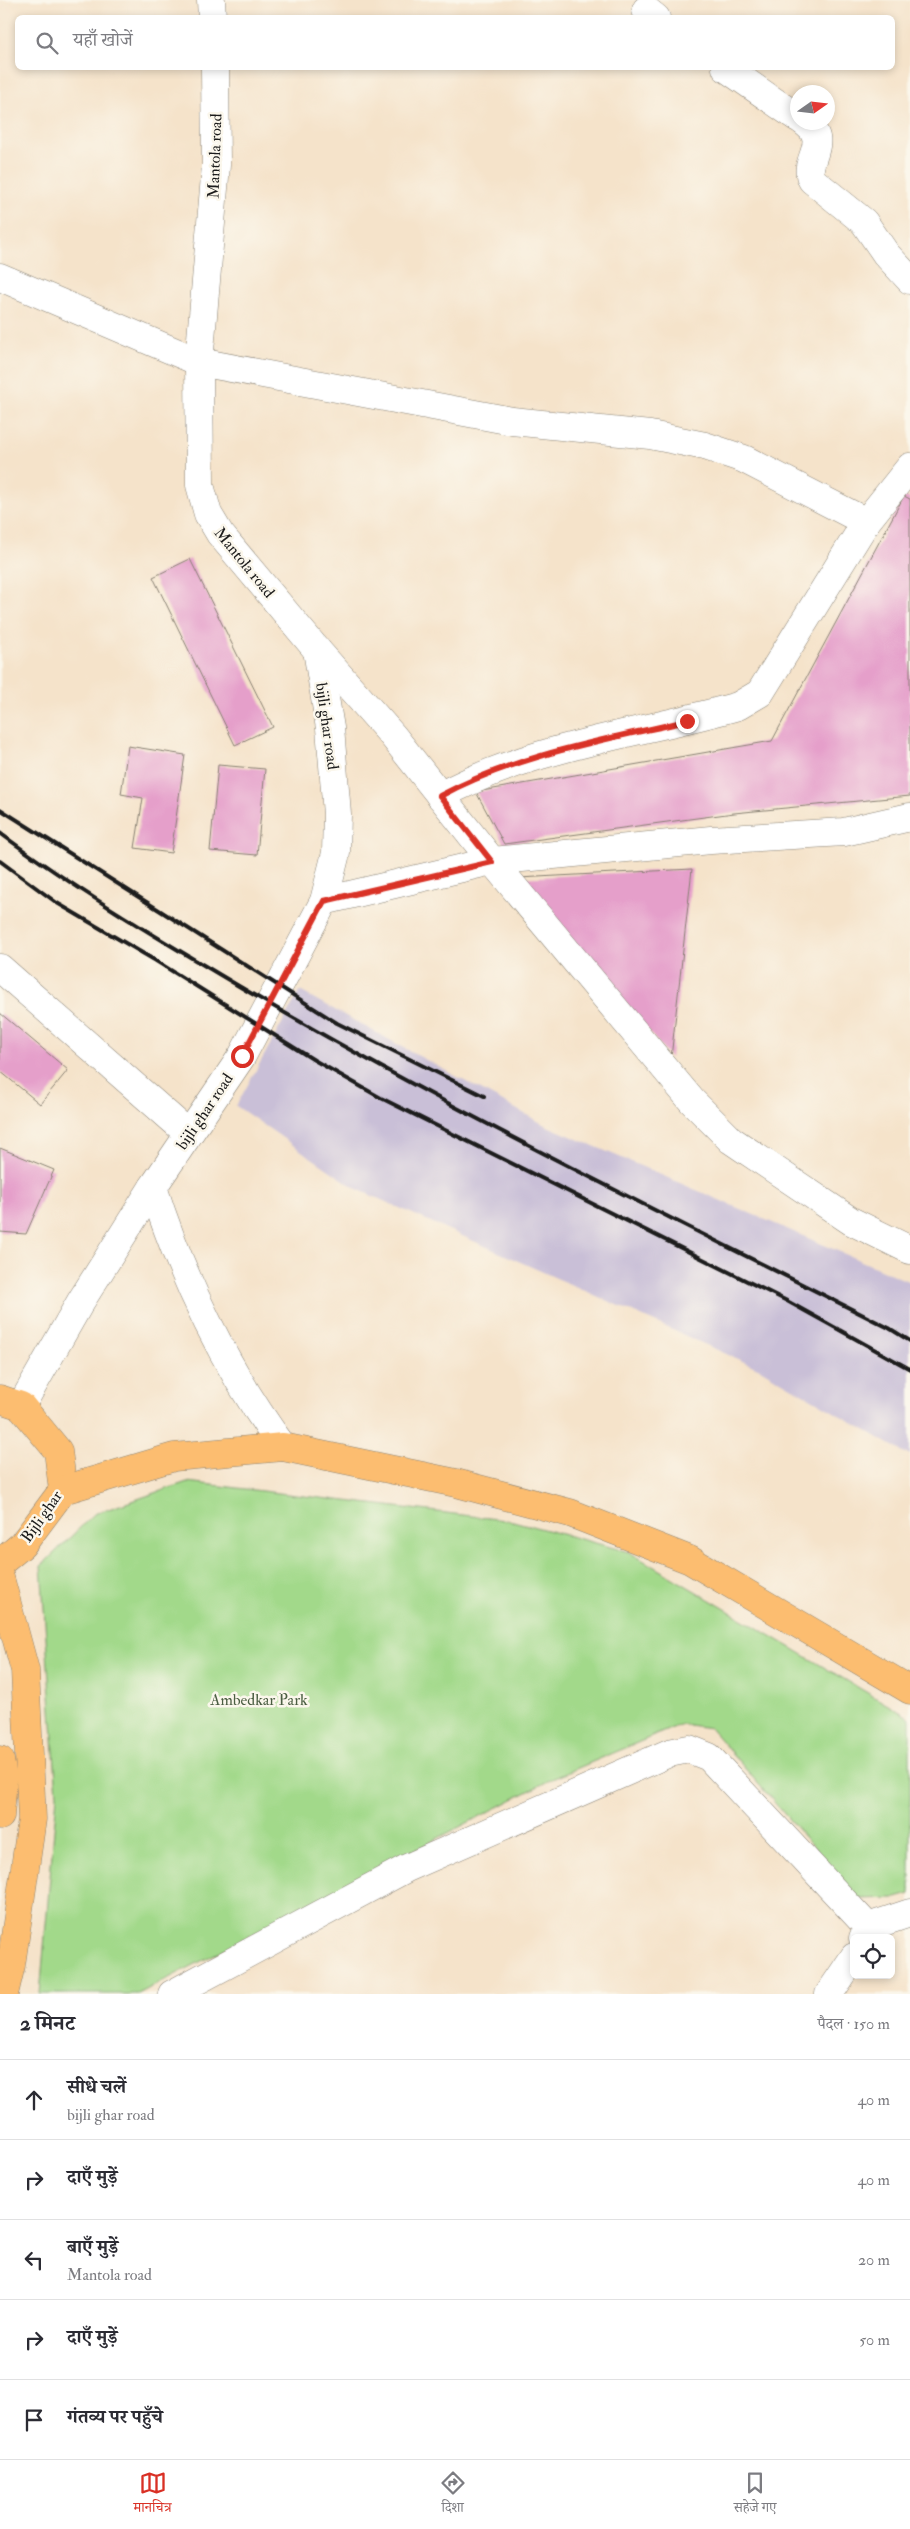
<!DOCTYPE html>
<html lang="hi">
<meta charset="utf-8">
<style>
body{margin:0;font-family:"IM FELL Double Pica","Noto Serif Devanagari",serif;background:#f2f2f3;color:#2b2b33}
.controls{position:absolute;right:15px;bottom:15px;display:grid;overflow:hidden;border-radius:8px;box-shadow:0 2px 8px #0003}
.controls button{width:45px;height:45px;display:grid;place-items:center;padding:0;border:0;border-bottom:1px solid #e1e1e2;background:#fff;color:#2b2b33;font:25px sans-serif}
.compass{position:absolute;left:790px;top:85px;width:45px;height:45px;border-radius:50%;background:#fff;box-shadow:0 2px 8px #0003;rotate:76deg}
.stop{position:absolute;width:15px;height:15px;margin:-11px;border:4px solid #d93025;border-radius:50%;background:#fff}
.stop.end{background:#d93025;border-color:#fff;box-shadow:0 1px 5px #0008}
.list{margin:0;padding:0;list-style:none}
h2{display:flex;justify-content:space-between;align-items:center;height:65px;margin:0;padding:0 20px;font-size:21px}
h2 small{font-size:16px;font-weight:400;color:#7c7c81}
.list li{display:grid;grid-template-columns:32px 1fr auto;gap:15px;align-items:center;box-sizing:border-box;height:80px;padding:0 20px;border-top:1px solid #e1e1e2}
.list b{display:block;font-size:19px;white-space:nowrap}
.list p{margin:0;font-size:16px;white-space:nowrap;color:#7c7c81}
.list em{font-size:16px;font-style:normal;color:#7c7c81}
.icon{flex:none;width:28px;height:28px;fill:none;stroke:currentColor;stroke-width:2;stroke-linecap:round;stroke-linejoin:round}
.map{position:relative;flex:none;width:910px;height:1994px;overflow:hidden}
.search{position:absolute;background:#fff;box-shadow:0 2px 8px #0003;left:15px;right:15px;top:15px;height:55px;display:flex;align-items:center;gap:12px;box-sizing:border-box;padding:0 18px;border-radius:8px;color:#7c7c81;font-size:19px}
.sheet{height:465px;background:#fff}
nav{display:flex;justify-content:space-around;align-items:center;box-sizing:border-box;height:70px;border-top:1px solid #e1e1e2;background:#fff;font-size:14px;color:#7c7c81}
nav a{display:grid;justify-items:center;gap:2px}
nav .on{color:#d93025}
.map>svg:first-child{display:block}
.industrial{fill:#c9bfd7}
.green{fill:#a2d98a;stroke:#5f7a53}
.building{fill:#e59fca}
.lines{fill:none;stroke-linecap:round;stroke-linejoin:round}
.minor-casing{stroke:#888073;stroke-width:29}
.major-casing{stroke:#888073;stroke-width:29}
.minor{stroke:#fff;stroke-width:28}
.major{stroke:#fcbd6f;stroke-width:28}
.rail{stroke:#1c1c1c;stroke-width:4}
.route{stroke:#d93025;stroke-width:6}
.labels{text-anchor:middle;stroke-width:5;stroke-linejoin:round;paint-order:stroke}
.street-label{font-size:16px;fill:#1c1c1c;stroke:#fbf7ec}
.park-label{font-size:16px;fill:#4b5e42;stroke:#fbf7ec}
</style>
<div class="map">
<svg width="910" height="1994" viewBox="0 0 910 1994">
<rect width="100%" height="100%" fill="#fbf7ec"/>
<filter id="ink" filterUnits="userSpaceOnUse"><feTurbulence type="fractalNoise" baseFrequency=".02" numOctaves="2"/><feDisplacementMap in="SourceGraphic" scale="10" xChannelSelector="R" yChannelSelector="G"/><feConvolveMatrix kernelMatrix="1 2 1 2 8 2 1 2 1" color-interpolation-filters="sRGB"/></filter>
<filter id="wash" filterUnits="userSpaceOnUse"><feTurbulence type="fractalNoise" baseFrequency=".0096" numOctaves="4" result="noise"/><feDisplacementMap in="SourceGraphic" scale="20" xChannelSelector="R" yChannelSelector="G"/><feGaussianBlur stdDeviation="1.12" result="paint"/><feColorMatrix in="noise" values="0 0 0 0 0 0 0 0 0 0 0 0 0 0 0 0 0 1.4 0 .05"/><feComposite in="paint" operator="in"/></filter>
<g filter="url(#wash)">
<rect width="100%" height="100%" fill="#f5e3ca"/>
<polygon class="industrial" points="300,991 545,1125 910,1282 910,1456 760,1369 357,1189 236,1106"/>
<polygon class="green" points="187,1482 513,1521 629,1552 910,1718 910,1894 896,1898 858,1899 710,1728 682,1724 552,1779 138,1994 40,1994 57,1795 41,1566 94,1514"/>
<g id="blocks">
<g class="building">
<polygon points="904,496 910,499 910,796 734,813 504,844 476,792 772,741"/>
<polygon points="190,559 273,727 235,745 153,577"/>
<polygon points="128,746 185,755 171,853 135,848 143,798 121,794"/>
<polygon points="218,765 265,769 257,855 210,851"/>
<polygon points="692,869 671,1058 518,878"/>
<polygon points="0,1013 68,1070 40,1104 0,1071"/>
<polygon points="0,1148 54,1170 26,1234 0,1232"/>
</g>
</g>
</g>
<g filter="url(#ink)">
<use href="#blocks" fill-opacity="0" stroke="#888073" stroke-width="1"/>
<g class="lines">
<defs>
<g id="minor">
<polyline points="211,0 212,18"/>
<polyline points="646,10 656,18"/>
<polyline points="215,68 216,165 199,362 200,485 208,514 220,534 317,650 393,736 492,861 692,1101 731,1140 851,1221 910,1250"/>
<polyline points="726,68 798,118"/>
<path d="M804,122C833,143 801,161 812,180L864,222L886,254L910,280"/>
<polyline points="0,277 199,362 512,421 650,435 705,446 744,459 866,522"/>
<path d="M440,796C531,746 639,734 738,706L760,693L866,522L910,467"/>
<polyline points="324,901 492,861 711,840 844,832 910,817"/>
<polyline points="0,968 189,1134"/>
<path d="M153,1187C182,1278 226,1370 283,1447"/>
<polyline points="21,1406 81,1301 153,1187 242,1056 324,901 336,853 337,814 330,728 317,650"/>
<polyline points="868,1927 910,1913"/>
<polyline points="172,1994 407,1868 669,1753 689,1749 709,1757 868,1927 863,1938"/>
<polyline points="829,1994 854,1957"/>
</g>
<g id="major">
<polyline points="0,1399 21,1406 58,1451 63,1490 22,1545 0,1563"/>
<polyline points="63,1490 174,1457 283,1447 456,1483 570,1513 690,1560 910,1690"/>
<polyline points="0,1578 25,1670 32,1819 11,1965 4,1994"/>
<polyline points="0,1760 3,1778 0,1816"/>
</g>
</defs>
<use href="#minor" class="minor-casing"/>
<use href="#major" class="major-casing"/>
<use href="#minor" class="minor"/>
<use href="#major" class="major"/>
<g class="rail">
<polyline points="0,809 337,1023 484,1096"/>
<path d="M0,833C75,889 156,937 237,985C448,1110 670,1217 889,1328L910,1341"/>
<polyline points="0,861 57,903 156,961 314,1060 381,1098 787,1301 910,1369"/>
</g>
</g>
</g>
<g class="lines" filter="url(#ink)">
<path class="route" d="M242,1056L324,901L492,862L440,796C516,755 604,740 687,721"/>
</g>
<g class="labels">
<g class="street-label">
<text transform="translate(214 156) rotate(-88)" y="6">Mantola road</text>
<text transform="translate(245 562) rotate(51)" y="6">Mantola road</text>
<text transform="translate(328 726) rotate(82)" y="6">bijli ghar road</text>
<text transform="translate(204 1111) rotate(-56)" y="6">bijli ghar road</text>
<text transform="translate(41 1516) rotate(-55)" y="6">Bijli ghar</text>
</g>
<g class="park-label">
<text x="259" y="1705">Ambedkar Park</text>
</g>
</g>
</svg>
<div class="controls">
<button><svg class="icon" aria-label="locate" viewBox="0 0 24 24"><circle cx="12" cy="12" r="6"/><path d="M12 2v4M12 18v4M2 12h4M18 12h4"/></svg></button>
</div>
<svg class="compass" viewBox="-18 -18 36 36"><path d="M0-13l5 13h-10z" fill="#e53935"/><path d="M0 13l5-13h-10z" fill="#7c7c81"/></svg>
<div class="stop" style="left:242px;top:1056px"></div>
<div class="stop end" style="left:687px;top:721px"></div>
<div class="search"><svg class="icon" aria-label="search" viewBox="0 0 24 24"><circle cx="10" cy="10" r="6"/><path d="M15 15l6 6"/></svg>यहाँ खोजें</div>
</div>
<section class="sheet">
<h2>2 मिनट<small>पैदल · 150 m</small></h2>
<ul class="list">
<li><svg class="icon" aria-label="ahead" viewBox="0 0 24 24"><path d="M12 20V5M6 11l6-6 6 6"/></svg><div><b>सीधे चलें</b><p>bijli ghar road</p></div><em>40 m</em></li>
<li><svg class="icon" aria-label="right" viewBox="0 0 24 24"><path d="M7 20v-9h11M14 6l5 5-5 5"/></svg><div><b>दाएँ मुड़ें</b></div><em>40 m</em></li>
<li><svg class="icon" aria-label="left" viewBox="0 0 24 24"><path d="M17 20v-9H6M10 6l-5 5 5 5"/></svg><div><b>बाएँ मुड़ें</b><p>Mantola road</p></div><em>20 m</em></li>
<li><svg class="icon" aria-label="right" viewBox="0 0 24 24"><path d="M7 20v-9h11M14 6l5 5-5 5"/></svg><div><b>दाएँ मुड़ें</b></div><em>50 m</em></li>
<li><svg class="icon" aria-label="arrive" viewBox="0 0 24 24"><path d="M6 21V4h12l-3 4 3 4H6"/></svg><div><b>गंतव्य पर पहुँचे</b></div></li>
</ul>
</section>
<nav>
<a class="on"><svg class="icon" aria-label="map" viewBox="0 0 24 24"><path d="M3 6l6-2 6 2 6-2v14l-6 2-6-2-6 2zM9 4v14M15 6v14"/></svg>मानचित्र</a>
<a><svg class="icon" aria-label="directions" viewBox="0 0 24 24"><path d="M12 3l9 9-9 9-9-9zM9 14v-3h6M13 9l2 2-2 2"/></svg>दिशा</a>
<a><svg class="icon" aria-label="saved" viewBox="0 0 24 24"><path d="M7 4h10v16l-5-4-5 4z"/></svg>सहेजे गए</a>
</nav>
